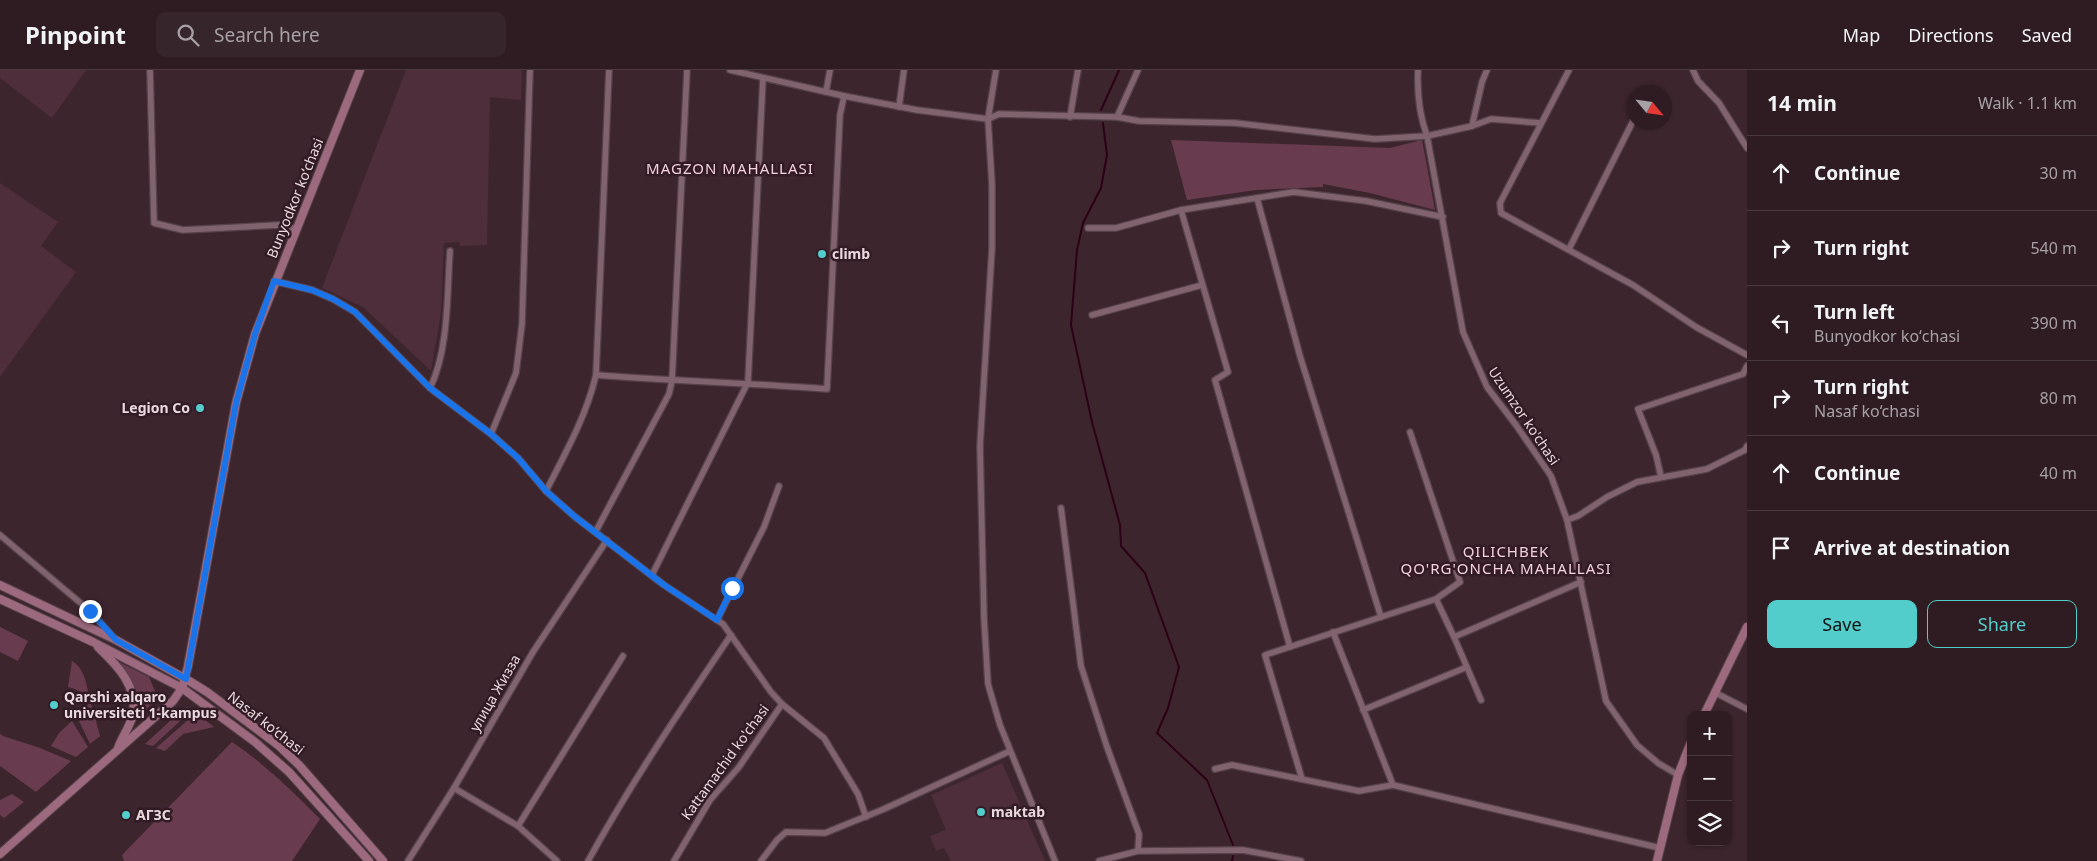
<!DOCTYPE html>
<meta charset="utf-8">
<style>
body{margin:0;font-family:"Noto Sans",sans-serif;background:#36252a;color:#f1f3f6}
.controls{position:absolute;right:15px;bottom:15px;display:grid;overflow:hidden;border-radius:10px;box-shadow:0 1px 4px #0004}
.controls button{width:45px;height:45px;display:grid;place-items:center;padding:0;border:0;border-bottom:1px solid #493a40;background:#2e1c22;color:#f1f3f6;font:25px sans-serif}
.compass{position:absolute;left:1627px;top:15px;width:45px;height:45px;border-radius:50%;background:#2e1c22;box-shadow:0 1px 4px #0004;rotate:119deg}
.stop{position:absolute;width:15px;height:15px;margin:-11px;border:4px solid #1a73e8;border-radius:50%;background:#fff}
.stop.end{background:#1a73e8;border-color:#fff;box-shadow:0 1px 5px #0008}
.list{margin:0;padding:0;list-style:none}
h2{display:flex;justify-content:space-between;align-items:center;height:65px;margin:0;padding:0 20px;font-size:21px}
h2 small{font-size:16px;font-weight:400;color:#a7a1a5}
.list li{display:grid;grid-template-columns:32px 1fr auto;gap:15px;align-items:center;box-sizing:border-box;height:75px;padding:0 20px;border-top:1px solid #493a40}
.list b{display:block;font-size:19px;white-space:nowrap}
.list p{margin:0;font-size:16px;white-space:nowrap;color:#a7a1a5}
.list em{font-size:16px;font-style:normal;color:#a7a1a5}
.actions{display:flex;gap:10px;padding:15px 20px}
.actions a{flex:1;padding:11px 0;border:1px solid #53cdcb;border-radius:10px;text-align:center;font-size:18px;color:#53cdcb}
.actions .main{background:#53cdcb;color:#111}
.icon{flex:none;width:28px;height:28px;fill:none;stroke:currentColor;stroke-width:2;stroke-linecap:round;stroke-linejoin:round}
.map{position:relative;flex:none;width:1747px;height:791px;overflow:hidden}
header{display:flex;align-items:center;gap:30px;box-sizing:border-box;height:70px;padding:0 25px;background:#2e1c22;border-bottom:1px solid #493a40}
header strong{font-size:24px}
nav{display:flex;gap:28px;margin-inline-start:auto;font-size:18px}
.search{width:350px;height:45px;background:#36252a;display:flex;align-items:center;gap:12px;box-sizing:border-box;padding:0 18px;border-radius:10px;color:#a7a1a5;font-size:19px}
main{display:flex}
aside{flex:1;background:#2e1c22}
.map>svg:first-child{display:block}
.built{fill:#4d2e3a}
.green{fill:#683c4e}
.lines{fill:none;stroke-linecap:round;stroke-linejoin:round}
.stream{stroke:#2c0015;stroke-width:2}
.street-casing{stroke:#56424a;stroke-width:8}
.secondary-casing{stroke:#56424a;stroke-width:10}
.street{stroke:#80636e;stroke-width:5.5}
.secondary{stroke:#9c697e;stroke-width:8}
.route{stroke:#1a73e8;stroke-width:6}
.poi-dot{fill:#53cdcb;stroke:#321b24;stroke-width:2}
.labels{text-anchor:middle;stroke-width:5;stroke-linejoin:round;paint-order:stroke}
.street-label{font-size:14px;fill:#e9d9de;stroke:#321b24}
.poi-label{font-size:14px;font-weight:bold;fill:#e9d9de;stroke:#321b24;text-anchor:start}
.neighbourhood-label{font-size:15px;letter-spacing:1px;fill:#f2d1dd;stroke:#321b24}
</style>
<header>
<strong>Pinpoint</strong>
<div class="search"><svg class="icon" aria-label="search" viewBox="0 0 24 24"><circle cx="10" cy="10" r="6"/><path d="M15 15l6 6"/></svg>Search here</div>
<nav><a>Map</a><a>Directions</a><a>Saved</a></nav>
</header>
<main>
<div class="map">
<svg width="1747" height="791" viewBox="0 0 1747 791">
<rect width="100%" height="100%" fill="#3d252e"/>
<g class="built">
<polygon points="0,0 86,0 52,48 0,8"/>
<polygon points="406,0 522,0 521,30 490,27 487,175 460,176 459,172 444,173 441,243 431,301 363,237 322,218"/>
<polygon points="0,113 58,152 41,176 76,202 0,307"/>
<polygon points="1002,693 1045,791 951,791 944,778 936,781 930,766 946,760 931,725"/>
</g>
<g class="green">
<polygon points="1171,70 1390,78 1422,70 1435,140 1370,123 1323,114 1323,117 1256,120 1187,130"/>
<polygon points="0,557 28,571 18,591 0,582"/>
<path d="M72,591C84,598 86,612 89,625C84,625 76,618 68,617Z"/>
<path d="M117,591L149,607L158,628L133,652C136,621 135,617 117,591Z"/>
<polygon points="91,633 100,666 90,674 79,651 86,643 87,635"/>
<polygon points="187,637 192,640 153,676 145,674 183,639"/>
<polygon points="196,643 214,657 183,664 165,681 156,678"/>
<polygon points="72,651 88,677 76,687 51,676 59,663"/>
<polygon points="0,664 3,666 40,678 71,691 36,722 0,696"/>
<path d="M232,672C265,694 292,721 320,749L292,791H124L122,785Z"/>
<polygon points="12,724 24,732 4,748 0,745 0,730"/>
</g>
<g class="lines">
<g class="stream">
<polyline points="1101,40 1119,0"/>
<polyline points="1103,53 1107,85 1101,118 1083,153 1077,180 1071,255 1092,352 1120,455 1121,476 1145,503 1179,597 1168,638 1157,663 1207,710 1233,775"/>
<polyline points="1232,791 1233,786"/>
</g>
<defs>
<g id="street">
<polyline points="150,0 154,153 183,160 278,155 297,159"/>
<polyline points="730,0 844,26 917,40 988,49 999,44 1117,47 1139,51 1235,53 1375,69 1427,66 1472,56 1491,49 1541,53"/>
<polyline points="996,0 988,49 992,115 992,178 980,376 984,548 988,614 1000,655 1055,791"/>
<path d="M1418,0C1417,23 1419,44 1427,66L1463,262L1487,317L1516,355L1551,406L1567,450L1606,631L1637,675L1658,693L1678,705"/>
<polyline points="1569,0 1500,133 1501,143 1633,215 1696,257 1747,285"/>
<polyline points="1693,0 1698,11 1719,33 1747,78"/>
<polyline points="826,22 830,0"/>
<polyline points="899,37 904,0"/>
<polyline points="1070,47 1078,0"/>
<polyline points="1117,47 1138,0"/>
<polyline points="1472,56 1482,12 1487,0"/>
<polyline points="1257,128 1300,286 1381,547"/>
<polyline points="1181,140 1228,302 1215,310 1290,577"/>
<polyline points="1088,158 1116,158 1181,140 1294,122 1366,131 1443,147"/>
<polyline points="1569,179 1634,49"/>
<polyline points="274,211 312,220 333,229 355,242 430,318 491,364 518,388 546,421 574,446 664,515 723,554 771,622 782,634 824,668 858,724 866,747"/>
<polyline points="1092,245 1202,215"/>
<path d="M596,305C673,311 750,313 827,319L840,45L844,26"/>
<path d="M430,318C449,280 447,223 450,181"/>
<polyline points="491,364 516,303 522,254 530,0"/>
<polyline points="1661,407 1656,385 1638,339 1743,304 1747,296"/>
<path d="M546,421C565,384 586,347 596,305L609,0"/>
<polyline points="1061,438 1081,596 1107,677 1139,764 1138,781"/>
<polyline points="1567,450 1578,446 1607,427 1637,412 1707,399 1745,380 1747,376"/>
<polyline points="596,461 669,324 672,311 687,0"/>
<polyline points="0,465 90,541 114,568"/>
<polyline points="652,505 748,312 763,8"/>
<polyline points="1436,529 1454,567 1481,630"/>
<polyline points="717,550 764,457 779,416"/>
<polyline points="1333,562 1393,715"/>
<polyline points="1454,567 1581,512"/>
<polyline points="1714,622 1747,639"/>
<polyline points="1363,640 1467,597"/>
<polyline points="1215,699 1232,695 1359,721 1393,715 1660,778"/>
<polyline points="1302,709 1265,585 1436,529 1460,512 1410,362"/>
<polyline points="454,718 518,756 557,791"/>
<polyline points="518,756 623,586"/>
<polyline points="408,791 454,718 533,582 607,470"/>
<path d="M588,791C631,713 681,639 731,565"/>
<polyline points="674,791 710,730 739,697 782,634"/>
<polyline points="761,791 777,770 786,762 825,763 884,739 1010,681"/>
<polyline points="1099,791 1138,781 1243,780 1301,791"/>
</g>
<g id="secondary">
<polyline points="0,515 116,570 186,609 207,622 278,675 299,695 383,791"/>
<polyline points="0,529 93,572 182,618 255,672 289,702 369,791"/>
<path d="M98,577C117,595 138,616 133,645C130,656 122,667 118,678"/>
<polyline points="1704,645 1747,557"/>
<polyline points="0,784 173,631 182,618 188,596 236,333 255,264 360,0"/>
<polyline points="1657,791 1678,705 1691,672"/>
</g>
</defs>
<use href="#street" class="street-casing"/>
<use href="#secondary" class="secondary-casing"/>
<use href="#street" class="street"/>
<use href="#secondary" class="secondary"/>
</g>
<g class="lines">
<polyline class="route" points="90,541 116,570 186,609 236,333 255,264 274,211 312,220 333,229 355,242 430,318 491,364 518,388 546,421 574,446 664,515 717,550 732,518"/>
</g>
<g class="poi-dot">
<circle cx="822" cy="184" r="5"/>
<circle cx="200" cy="338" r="5"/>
<circle cx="54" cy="635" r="5"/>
<circle cx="981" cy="742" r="5"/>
<circle cx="126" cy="745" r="5"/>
</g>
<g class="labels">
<g class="street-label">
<text transform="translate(295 128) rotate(-68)" y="5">Bunyodkor koʻchasi</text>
<text transform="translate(1524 346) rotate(56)" y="5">Uzumzor ko'chasi</text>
<text transform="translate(495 623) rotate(-60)" y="5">улица Жизза</text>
<text transform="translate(266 653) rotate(38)" y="5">Nasaf ko‘chasi</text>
<text transform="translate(725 692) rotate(-54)" y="5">Kattamachid ko'chasi</text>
</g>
<g class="poi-label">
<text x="832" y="189">climb</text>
<text x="190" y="343" text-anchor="end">Legion Co</text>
<text x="64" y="632">Qarshi xalqaro<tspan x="64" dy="16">universiteti 1-kampus</tspan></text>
<text x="991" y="747">maktab</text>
<text x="136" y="750">АГЗС</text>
</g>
<g class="neighbourhood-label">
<text x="730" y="104">MAGZON MAHALLASI</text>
<text x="1506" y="487">QILICHBEK<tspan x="1506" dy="17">QO'RG'ONCHA MAHALLASI</tspan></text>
</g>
</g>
</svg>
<div class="controls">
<button>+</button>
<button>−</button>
<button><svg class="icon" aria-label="layers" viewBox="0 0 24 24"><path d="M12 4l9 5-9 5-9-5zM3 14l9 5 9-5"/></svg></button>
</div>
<svg class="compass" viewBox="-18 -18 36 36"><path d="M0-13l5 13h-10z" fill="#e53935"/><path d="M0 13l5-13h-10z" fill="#a7a1a5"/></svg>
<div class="stop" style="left:732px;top:518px"></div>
<div class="stop end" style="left:90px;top:541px"></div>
</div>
<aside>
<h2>14 min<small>Walk · 1.1 km</small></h2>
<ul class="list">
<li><svg class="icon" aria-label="ahead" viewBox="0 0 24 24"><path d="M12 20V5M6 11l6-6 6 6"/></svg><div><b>Continue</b></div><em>30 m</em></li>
<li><svg class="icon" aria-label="right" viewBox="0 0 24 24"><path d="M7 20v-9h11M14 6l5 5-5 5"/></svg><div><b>Turn right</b></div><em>540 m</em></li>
<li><svg class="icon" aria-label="left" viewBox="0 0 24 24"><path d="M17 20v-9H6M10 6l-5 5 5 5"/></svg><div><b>Turn left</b><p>Bunyodkor koʻchasi</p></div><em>390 m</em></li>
<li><svg class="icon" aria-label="right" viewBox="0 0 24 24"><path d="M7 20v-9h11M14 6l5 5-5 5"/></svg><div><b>Turn right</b><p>Nasaf ko‘chasi</p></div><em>80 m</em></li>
<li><svg class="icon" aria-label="ahead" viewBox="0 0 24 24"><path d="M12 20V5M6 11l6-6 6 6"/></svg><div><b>Continue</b></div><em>40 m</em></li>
<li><svg class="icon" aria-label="arrive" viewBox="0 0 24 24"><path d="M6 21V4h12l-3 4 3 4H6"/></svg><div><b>Arrive at destination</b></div></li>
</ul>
<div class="actions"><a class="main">Save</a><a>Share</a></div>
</aside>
</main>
